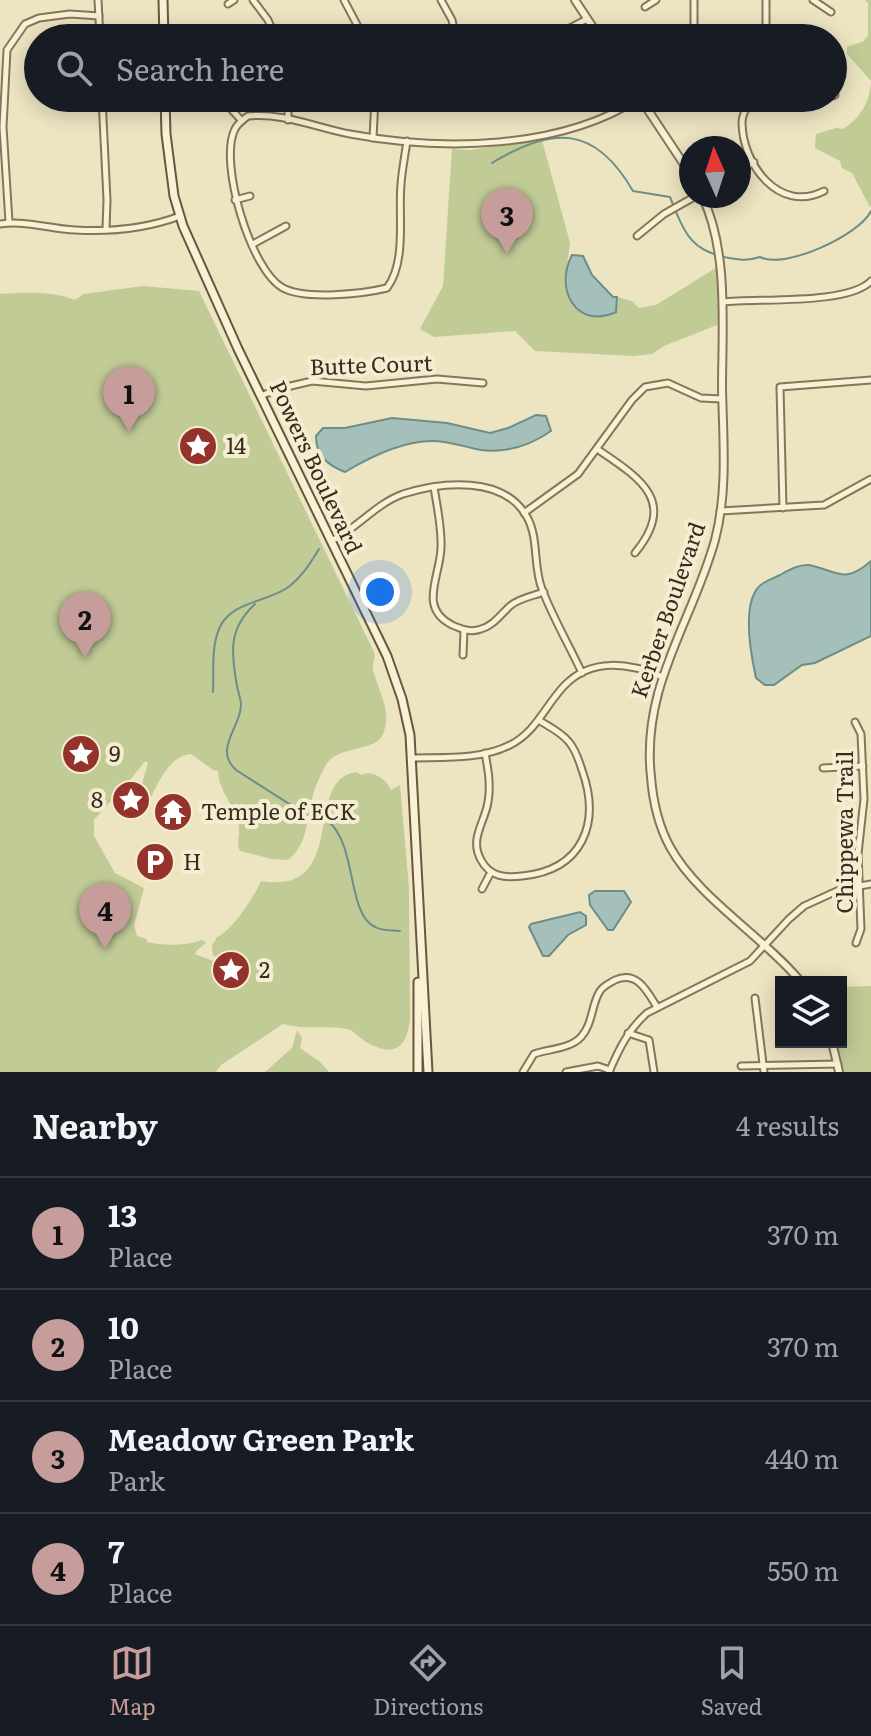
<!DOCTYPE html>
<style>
body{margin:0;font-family:Literata,serif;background:#20242c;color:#f1f3f6}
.controls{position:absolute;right:24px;bottom:24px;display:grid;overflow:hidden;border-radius:0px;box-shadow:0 4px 20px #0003}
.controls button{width:72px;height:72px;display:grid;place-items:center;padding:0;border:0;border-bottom:2px solid #363941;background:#171b24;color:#f1f3f6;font:40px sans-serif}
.compass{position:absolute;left:679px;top:136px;width:72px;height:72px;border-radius:50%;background:#171b24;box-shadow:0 4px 20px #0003;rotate:357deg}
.you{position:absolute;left:380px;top:592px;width:28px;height:28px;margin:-20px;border:6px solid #fff;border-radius:50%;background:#1a73e8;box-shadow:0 0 0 12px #1a73e833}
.badge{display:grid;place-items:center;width:52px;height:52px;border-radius:50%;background:#c79d9b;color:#111;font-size:26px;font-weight:700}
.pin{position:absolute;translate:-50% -66px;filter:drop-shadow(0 2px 4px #0008)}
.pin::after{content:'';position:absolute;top:42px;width:28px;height:24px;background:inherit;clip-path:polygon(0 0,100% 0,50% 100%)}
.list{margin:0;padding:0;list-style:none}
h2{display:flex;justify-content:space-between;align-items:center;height:104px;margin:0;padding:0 32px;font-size:34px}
h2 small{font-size:26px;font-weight:400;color:#9ea1a6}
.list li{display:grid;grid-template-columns:52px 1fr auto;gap:24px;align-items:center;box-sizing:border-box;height:112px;padding:0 32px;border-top:2px solid #363941}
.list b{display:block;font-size:30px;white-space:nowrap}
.list p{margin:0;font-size:26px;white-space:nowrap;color:#9ea1a6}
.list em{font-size:26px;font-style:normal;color:#9ea1a6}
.icon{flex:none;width:44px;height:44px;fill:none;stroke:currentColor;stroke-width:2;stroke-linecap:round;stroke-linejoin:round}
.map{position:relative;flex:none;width:871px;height:1072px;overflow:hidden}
.search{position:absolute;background:#171b24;box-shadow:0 4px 20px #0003;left:24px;right:24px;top:24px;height:88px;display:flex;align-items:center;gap:20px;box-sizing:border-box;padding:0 28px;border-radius:44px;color:#9ea1a6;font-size:30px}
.sheet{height:552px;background:#171b24}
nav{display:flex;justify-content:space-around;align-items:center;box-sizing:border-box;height:112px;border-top:2px solid #363941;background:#171b24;font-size:22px;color:#9ea1a6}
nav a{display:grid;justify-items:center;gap:4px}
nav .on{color:#c79d9b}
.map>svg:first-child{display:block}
.green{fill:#c0cb96}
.water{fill:#a5c0ba;stroke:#6c8e88;stroke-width:2}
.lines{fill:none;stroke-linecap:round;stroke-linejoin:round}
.stream{stroke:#6c8e88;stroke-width:2}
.minor-casing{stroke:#87755a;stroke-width:9}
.tertiary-casing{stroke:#87755a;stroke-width:10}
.secondary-casing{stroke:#68563d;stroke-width:11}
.minor{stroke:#f8f1d5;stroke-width:5}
.tertiary{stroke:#f8f1d5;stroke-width:6}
.secondary{stroke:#f8f1d5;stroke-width:7}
.labels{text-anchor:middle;stroke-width:8;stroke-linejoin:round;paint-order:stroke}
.street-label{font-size:22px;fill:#372c1e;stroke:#f5edd2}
.poi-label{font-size:22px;fill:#372c1e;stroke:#f5edd2;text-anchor:start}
</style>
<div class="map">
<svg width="871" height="1072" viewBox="0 0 871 1072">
<rect width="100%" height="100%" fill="#ede4c2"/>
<g class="green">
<path d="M865,0H871V205L870,207L852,173L842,168L840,161L815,148L816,134L836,128L843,129C860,118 870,103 871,81L847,54V47L864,41L868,35V3Z"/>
<polygon points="542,140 570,243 566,273 618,305 617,297 632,301 639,308 656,305 719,266 722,323 664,346 652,354 634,356 535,351 515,331 434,337 420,329 443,286 452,149 469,150"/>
<path d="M143,286L199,291L374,652C376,659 372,662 373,669C377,689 393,711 383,734C375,753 339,744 326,765C320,775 314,789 312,799C308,818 306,849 287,860L272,859L240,851C236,842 240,836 239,826C236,807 218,790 218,771L213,770L191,754C170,755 158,783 150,799L139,794L148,763L145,761C129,783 111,800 94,820V836L115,873L144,888L134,925L137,936L147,939V942C165,946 184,946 202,940L206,943L196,951L195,954L213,961L225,973L232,975L237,970L235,964L225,962L213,955L212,946L217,937C232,931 254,897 261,881C351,896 301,778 357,772L361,775C373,770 386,779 391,790L400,785L409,888L410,1019C407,1046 396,1058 368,1043C360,1039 355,1031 347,1029C325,1025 304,1030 283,1024L221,1065L216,1072H0V294C23,292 55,291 75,300L84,294Z"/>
<polygon points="871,986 871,1072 838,1072 832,1042 841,1042 841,987"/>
<polygon points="297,1030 302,1038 300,1048 320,1062 329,1072 265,1072 292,1048"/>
</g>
<g class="water">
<path d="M572,255L583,256L592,275L613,297H617L616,312C576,330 554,289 572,255Z"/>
<path d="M536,415L546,416L551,431C531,445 507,453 481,450C464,447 450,441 432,441C402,441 370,457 345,472C327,465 316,455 316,436L323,428H345L392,418L447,423L490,433L508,428Z"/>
<path d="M871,561V636L815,663L802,665L774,685H765L756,678C751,655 743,613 755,592C759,583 772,579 780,575C788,570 799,564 809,565C838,571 844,585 871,561Z"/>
<polygon points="595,891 624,891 631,902 613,930 608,930 590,905 589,895"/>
<polygon points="580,912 586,916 586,925 568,935 549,956 543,956 529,927 531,924"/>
</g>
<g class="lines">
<g class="stream">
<path d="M492,163C553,126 595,125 633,191L670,197C684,231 689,251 729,258C741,260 748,261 760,257C784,270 860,235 871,211"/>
<path d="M255,604C228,629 231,652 237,686C238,692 241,699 241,705C241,727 213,749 236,770L305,814"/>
<path d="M213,692C214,672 211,648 219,629C230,602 264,603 287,588C301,578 310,564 319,549"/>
<path d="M329,822C357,846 347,914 375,927C382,931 392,930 400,931"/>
</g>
<defs>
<g id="minor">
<polyline points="98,0 100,38"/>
<polyline points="253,0 268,20 276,38"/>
<polyline points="344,0 364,38"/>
<polyline points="441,0 452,20 456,38"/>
<polyline points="694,0 694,38"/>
<polyline points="766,0 766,38"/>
<polyline points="813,0 831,12"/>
<polyline points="228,4 234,0"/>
<polyline points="645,7 656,0"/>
<polyline points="551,38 587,19"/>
<polyline points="833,96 835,95"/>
<polyline points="102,98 107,200 106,229"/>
<path d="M752,98C748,105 742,113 742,122C742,164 779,214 824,191"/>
<polyline points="763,98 797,104 828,98"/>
<polyline points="231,109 242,121"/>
<polyline points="288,120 288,98"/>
<polyline points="373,138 375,98"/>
<path d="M407,141C405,155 402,170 401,184C398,216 407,261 387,288C362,294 306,300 283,288C251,271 218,162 235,129C238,123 243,120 248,116C281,112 318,128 350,134C441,151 560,150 640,98"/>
<polyline points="739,171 754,162"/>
<polyline points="235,200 250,196"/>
<polyline points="9,222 3,127 7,50 25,24 39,18 70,14 99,16"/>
<path d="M0,224C25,220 50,229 75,230C110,232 148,228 180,216"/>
<polyline points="637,236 664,214 696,196"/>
<polyline points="253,244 286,226"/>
<path d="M723,302C758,298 848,305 871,281"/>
<polyline points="263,395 278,389 312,381 366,386 437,379 483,383"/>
<path d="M597,449C640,478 678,501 635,553"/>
<path d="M434,487C437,507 442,528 441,548C440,577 418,608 452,625C461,629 471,633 481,629C493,626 501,614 510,606C519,598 533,596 544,592"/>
<polyline points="783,508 780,387 871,380"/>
<polyline points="720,511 824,505 871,479"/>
<polyline points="524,513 578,474 632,400 645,387 668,383 701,398 722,399"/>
<path d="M331,541C357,529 375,504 403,494C441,482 504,475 527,517C539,538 533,567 542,589C553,618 569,645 582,673"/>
<polyline points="463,655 464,630"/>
<polyline points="855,722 861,734 864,799 858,854 861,929 856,943"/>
<path d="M485,753C488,769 491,785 488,802C485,822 469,839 481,860C490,877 505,878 522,876C583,870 601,823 582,770C579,761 576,750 569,742C562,733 550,727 540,721"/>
<path d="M411,758C442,757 481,760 510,745C536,732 545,706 564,686C591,657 630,663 663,677"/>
<polyline points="823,768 863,766"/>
<polyline points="482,889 491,872"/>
<polyline points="755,998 764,1072"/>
<polyline points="628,1033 649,1040 654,1072"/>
<polyline points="741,1066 838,1064"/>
<path d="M523,1072L534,1054C548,1049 570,1049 581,1037C593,1024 591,1005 600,991C603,986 610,983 615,980C637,970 647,991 657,1007"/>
<polyline points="566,1072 598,1066 610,1070"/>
<path d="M609,1072C619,1049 628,1030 647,1013L750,961L789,919L804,906L839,890L871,884"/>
</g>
<g id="tertiary">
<polyline points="575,0 600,38"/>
<polyline points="640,98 691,175"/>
<path d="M702,196C729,251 722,328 722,388C723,438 728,491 715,540C692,623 641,686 651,777C653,802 658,825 670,847C698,898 763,936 801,982"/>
<polyline points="832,1042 839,1072"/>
</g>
<g id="secondary">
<polyline points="163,0 164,38"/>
<polyline points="165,98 166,134 174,196 183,226 238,349 387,656 402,699 410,735 428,1072"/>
<polyline points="418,1072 418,982"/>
</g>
</defs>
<use href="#minor" class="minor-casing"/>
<use href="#tertiary" class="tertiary-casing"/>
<use href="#secondary" class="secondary-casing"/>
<use href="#minor" class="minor"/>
<use href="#tertiary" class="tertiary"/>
<use href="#secondary" class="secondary"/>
</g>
<defs>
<symbol id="sight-disc" viewBox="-11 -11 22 22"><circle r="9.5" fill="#94332b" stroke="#f5edd2"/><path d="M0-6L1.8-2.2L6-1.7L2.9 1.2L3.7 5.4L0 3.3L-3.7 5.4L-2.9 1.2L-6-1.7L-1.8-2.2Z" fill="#fff"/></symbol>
<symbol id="temple-disc" viewBox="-11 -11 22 22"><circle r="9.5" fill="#94332b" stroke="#f5edd2"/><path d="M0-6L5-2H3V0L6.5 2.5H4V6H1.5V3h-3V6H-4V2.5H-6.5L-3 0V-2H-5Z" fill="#fff"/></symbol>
<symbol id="parking-disc" viewBox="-11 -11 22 22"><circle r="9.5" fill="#94332b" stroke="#f5edd2"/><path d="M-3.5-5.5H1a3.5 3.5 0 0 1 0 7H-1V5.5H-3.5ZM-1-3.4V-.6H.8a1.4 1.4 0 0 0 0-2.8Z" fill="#fff"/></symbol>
</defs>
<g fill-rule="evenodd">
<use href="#sight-disc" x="176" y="424" width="44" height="44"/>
<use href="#sight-disc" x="59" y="732" width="44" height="44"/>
<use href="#sight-disc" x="109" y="778" width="44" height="44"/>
<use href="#temple-disc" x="151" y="790" width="44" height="44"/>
<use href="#parking-disc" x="133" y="840" width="44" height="44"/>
<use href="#sight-disc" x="209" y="948" width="44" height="44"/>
</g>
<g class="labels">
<g class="street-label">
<text transform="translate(371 365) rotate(-2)" y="8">Butte Court</text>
<text transform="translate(316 467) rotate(65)" y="8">Powers Boulevard</text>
<text transform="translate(668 610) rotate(-71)" y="8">Kerber Boulevard</text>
<text transform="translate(845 832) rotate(-90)" y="8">Chippewa Trail</text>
</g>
<g class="poi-label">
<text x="226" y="454">14</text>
<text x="109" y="762">9</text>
<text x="103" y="808" text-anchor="end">8</text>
<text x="201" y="820">Temple of ECK</text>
<text x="183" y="870">H</text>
<text x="259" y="978">2</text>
</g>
</g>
</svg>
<div class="controls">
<button><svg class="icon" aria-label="layers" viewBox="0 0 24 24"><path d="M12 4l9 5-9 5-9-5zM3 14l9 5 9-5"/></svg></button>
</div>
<svg class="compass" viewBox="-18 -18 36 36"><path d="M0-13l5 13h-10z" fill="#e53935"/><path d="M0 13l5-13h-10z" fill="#9ea1a6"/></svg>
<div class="you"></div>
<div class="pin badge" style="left:129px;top:432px">1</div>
<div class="pin badge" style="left:85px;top:658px">2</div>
<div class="pin badge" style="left:507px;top:254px">3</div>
<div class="pin badge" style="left:105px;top:949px">4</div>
<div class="search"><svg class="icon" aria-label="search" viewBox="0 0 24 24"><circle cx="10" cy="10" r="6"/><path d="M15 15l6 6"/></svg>Search here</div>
</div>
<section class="sheet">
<h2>Nearby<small>4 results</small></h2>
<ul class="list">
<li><span class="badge">1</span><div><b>13</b><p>Place</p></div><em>370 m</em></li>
<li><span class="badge">2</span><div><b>10</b><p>Place</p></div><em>370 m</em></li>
<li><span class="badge">3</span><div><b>Meadow Green Park</b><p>Park</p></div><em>440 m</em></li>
<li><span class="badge">4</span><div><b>7</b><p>Place</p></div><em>550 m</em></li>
</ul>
</section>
<nav>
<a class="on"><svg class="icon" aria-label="map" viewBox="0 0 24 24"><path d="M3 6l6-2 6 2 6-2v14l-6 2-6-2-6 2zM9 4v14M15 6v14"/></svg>Map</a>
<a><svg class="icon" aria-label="directions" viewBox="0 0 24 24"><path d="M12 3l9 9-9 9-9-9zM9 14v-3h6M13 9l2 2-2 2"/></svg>Directions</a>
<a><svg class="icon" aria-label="saved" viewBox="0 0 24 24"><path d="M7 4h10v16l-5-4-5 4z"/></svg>Saved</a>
</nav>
